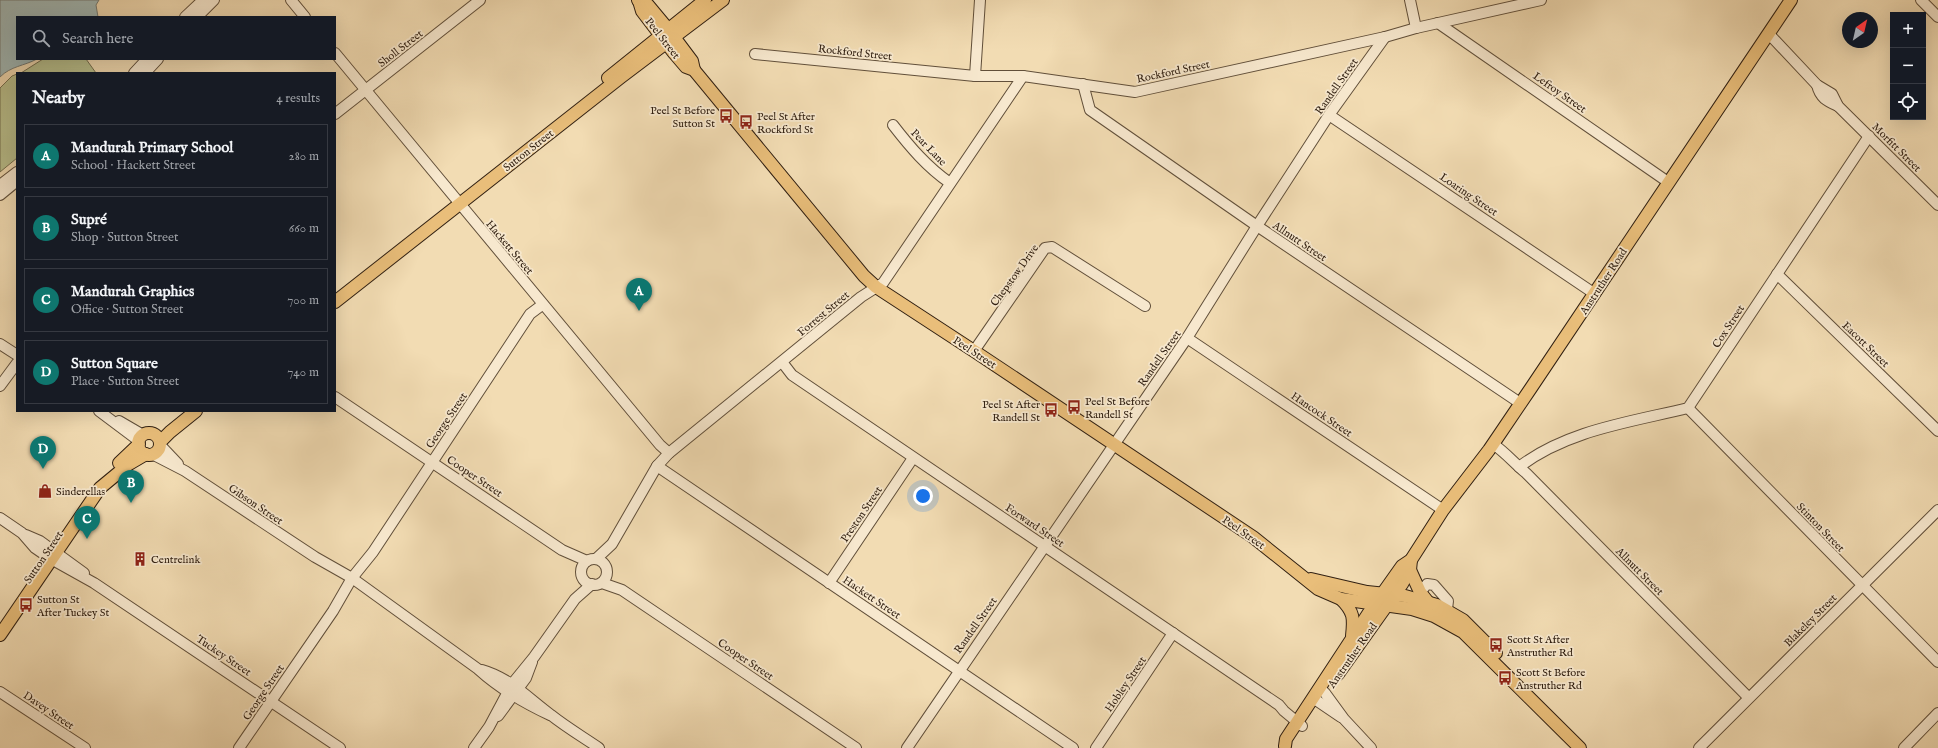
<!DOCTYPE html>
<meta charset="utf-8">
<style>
body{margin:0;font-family:"IM FELL English",serif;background:#242831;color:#f1f3f6}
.controls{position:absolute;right:12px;top:12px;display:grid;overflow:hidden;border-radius:0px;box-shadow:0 4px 16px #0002}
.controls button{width:36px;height:36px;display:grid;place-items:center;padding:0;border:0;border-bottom:1px solid #363941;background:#171b24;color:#f1f3f6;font:20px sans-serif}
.compass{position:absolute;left:1842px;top:12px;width:36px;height:36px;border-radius:50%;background:#171b24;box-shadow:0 4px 16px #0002;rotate:34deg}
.you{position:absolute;left:923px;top:496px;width:14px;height:14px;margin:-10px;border:3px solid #fff;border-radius:50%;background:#1a73e8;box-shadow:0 0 0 6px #1a73e833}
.badge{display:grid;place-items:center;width:26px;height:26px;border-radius:50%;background:#0f766e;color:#fff;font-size:13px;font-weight:700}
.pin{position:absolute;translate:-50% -33px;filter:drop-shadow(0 1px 2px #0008)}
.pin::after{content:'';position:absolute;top:21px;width:14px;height:12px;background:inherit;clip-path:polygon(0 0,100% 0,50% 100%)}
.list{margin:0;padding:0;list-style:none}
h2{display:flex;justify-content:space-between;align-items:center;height:52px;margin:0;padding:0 16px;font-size:17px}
h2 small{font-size:13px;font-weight:400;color:#9ea1a6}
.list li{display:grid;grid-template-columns:26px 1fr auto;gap:12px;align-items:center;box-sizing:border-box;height:64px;margin:0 8px 8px;padding:0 8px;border:1px solid #363941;border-radius:0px}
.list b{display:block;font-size:15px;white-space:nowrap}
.list p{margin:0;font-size:13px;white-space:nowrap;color:#9ea1a6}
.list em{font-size:13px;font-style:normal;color:#9ea1a6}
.icon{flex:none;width:22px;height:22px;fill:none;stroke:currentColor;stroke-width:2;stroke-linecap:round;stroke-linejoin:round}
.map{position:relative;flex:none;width:1938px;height:748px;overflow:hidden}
.search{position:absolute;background:#171b24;box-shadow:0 4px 16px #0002;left:16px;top:16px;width:320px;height:44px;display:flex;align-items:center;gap:10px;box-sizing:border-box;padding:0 14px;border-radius:0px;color:#9ea1a6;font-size:15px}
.panel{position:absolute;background:#171b24;box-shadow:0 4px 16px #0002;left:16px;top:72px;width:320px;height:340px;border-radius:0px}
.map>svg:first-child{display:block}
.green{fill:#b9c08e;stroke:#757050}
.water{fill:#a0b9b8;stroke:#747c76}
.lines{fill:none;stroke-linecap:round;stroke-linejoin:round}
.minor-casing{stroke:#614f3a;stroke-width:12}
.major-casing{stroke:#312012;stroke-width:14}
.minor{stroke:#f7e8ce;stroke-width:10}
.major{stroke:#e9be7a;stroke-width:12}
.labels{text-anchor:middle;stroke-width:3.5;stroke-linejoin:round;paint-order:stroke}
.street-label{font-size:11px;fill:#312012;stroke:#f7e8ce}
.poi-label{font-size:11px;fill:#312012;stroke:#f7e8ce;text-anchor:start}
</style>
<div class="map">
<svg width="1938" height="748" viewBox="0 0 1938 748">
<rect width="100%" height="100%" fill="#f2dcb3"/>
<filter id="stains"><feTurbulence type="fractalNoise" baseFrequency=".005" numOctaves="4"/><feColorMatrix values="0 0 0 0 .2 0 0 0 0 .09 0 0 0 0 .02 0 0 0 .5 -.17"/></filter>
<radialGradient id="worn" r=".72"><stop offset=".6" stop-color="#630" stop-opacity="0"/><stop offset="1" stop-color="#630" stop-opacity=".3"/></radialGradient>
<g class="green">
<polygon points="43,59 86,59 96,73 21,73"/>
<polygon points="17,74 17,158 0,172 0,88 12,76"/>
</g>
<path class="water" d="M0,0H99L96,5L98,17H17V59H37C24,66 11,66 0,77Z"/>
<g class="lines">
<defs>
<g id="minor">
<polyline points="291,0 305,17"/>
<polyline points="1410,0 1416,28"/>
<polyline points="1921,0 1938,17"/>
<polyline points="185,17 203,0"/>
<polyline points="197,17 214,0"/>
<polyline points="1438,23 1668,182"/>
<polyline points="1769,34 1817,85 1832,94 1838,106 1938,205"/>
<polyline points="335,53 660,445 669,453"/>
<polyline points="755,54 975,76 1023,76 1135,92 1385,37 1416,28 1541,0"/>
<polyline points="134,73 147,59"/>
<polyline points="145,73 158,59"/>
<polyline points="975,76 980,0"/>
<polyline points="1083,84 1090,110 1257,226 1520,403"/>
<path d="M1817,85C1820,98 1827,101 1838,106"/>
<polyline points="335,114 480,0"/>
<polyline points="1329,115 1595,294"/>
<path d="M893,125C910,147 927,167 950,183"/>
<polyline points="0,185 17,172"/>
<polyline points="0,195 17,181"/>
<polyline points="1777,274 1938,431"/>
<polyline points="1187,338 1443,510"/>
<polyline points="0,344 17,355"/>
<polyline points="974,351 1045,248 1052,247 1145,306"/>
<polyline points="782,362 792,375 1279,705 1284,711 1302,726"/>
<polyline points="0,386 17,363"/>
<polyline points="335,397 562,550 587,561"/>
<polyline points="1688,408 1938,662"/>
<polyline points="99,411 139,441"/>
<polyline points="119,421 143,435"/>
<path d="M1493,444C1505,452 1514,463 1526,473L1748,697"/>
<polyline points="160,445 178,464"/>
<path d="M152,454L185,471L315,557L352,578L478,669C499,688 524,703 550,715"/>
<polyline points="657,466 1073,748"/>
<path d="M1519,467C1567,430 1631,422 1688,408L1869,136"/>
<polyline points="0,518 22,533 35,548 51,559 94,583 340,748"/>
<polyline points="26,535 40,541 84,573"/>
<circle cx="594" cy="572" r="13"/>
<polyline points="596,559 612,544 657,466 669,453 861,297 883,283 1023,76"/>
<polyline points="602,583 622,590 856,748"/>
<polyline points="829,583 913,458"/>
<polyline points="1423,589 1427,584 1434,585 1448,601 1447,609"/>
<path d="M482,670C510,678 528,698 551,715C566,727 583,737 599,748"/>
<polyline points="1320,688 1325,693 1344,719 1371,748"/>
<polyline points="0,692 85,748"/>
<polyline points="1313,698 1341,717"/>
<polyline points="498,716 526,678 532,662"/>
<polyline points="239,748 333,611 352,578 373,552 530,314 542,305"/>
<polyline points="474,748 489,727 512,684 534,657 575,599 592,584"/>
<polyline points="907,748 1187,338 1257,226 1329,115 1385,37"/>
<polyline points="1096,748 1173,633"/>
<polyline points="1699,748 1938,510"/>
<polyline points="1904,748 1938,713"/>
</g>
<g id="major">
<polyline points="638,0 648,5 668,29 692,61 694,70"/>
<polyline points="639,1 642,11 674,53 686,67 694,70 864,276 876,287 974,351 1253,537 1318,589 1341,599 1412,609 1434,616 1463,632 1580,748"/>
<polyline points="608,78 705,0"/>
<polyline points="335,302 621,77 723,0"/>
<circle cx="149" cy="444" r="11"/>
<polyline points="160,442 170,432 196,411"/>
<polyline points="119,463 139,444"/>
<polyline points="1410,570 1420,592 1428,602"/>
<polyline points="1311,579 1367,592 1405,596 1437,605 1463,620 1496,653"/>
<path d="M1341,599C1354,612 1354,618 1352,636"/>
<polyline points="0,635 100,488 129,464 146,454"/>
<polyline points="1338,674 1402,584 1410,570 1411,560"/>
<polyline points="1285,746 1286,739 1368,614 1402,566 1411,560 1443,510 1489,450 1531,388 1791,0"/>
</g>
</defs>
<use href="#minor" class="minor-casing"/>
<use href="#major" class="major-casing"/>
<use href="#minor" class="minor"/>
<use href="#major" class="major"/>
</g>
<defs>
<symbol id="bus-bare" viewBox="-9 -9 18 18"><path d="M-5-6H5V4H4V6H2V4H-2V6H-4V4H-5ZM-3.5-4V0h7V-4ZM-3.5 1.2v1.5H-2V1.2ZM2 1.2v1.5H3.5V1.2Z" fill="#8f2418" stroke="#f7e8ce" stroke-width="2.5" paint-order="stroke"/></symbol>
<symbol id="shop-bare" viewBox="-9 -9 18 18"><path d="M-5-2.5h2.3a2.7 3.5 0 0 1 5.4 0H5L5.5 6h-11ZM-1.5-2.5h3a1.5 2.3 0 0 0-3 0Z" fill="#8f2418" stroke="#f7e8ce" stroke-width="2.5" paint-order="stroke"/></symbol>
<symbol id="building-bare" viewBox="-9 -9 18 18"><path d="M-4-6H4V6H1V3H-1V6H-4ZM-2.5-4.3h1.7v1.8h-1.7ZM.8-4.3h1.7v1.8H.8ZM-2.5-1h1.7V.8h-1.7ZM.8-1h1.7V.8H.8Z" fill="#8f2418" stroke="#f7e8ce" stroke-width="2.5" paint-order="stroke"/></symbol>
</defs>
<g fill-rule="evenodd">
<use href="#bus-bare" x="716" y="106" width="20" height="20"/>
<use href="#bus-bare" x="736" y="112" width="20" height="20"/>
<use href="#bus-bare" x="1064" y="397" width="20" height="20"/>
<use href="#bus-bare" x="1041" y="400" width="20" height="20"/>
<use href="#shop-bare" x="35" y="481" width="20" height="20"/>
<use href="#building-bare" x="130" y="549" width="20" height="20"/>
<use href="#bus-bare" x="16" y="595" width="20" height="20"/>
<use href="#bus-bare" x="1486" y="635" width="20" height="20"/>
<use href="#bus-bare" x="1495" y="668" width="20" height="20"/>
</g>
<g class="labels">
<g class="street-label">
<text transform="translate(663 38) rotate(52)" y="4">Peel Street</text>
<text transform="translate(400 48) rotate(-38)" y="4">Sholl Street</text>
<text transform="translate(855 52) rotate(6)" y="4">Rockford Street</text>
<text transform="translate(1173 71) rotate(-12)" y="4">Rockford Street</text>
<text transform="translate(1336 86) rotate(-55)" y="4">Randell Street</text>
<text transform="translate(1560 92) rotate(35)" y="4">Lefroy Street</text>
<text transform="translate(929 147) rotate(46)" y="4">Pear Lane</text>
<text transform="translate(1897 147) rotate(45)" y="4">Morfitt Street</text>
<text transform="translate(528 150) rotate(-38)" y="4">Sutton Street</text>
<text transform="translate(1469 194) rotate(34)" y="4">Loaring Street</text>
<text transform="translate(1300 241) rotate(34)" y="4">Allnutt Street</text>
<text transform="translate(510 247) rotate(50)" y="4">Hackett Street</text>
<text transform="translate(1014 275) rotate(-54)" y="4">Chepstow Drive</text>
<text transform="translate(1603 281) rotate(-57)" y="4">Anstruther Road</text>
<text transform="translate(823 313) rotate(-40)" y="4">Forrest Street</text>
<text transform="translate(1728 326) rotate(-57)" y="4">Cox Street</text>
<text transform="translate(1866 344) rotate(44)" y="4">Eacott Street</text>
<text transform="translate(975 352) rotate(33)" y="4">Peel Street</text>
<text transform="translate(1159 358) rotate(-55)" y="4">Randell Street</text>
<text transform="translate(1322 414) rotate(34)" y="4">Hancock Street</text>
<text transform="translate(446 420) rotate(-56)" y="4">George Street</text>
<text transform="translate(475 476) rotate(34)" y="4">Cooper Street</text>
<text transform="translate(256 504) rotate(34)" y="4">Gibson Street</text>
<text transform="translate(861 514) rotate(-56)" y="4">Preston Street</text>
<text transform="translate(1035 525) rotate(34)" y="4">Forward Street</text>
<text transform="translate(1821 527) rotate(46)" y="4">Stinton Street</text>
<text transform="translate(1244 532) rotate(35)" y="4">Peel Street</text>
<text transform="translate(43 557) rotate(-56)" y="4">Sutton Street</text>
<text transform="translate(1640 571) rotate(45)" y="4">Allnutt Street</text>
<text transform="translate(872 597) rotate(34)" y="4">Hackett Street</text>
<text transform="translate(1810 620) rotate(-45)" y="4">Blakeley Street</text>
<text transform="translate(975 625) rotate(-55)" y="4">Randell Street</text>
<text transform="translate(224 655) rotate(34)" y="4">Tuckey Street</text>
<text transform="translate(1352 655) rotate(-55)" y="4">Anstruther Road</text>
<text transform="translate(746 659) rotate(34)" y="4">Cooper Street</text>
<text transform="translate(1125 684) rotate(-56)" y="4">Hobley Street</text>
<text transform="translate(263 692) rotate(-56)" y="4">George Street</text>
<text transform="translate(49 710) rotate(34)" y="4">Davey Street</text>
</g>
<g class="poi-label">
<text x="715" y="114" text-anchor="end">Peel St Before<tspan x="715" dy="13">Sutton St</tspan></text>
<text x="757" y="120">Peel St After<tspan x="757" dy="13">Rockford St</tspan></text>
<text x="1085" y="405">Peel St Before<tspan x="1085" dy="13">Randell St</tspan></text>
<text x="1040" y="408" text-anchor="end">Peel St After<tspan x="1040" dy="13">Randell St</tspan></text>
<text x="56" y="495">Sinderellas</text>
<text x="151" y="563">Centrelink</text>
<text x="37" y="603">Sutton St<tspan x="37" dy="13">After Tuckey St</tspan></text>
<text x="1507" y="643">Scott St After<tspan x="1507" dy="13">Anstruther Rd</tspan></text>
<text x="1516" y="676">Scott St Before<tspan x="1516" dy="13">Anstruther Rd</tspan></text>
</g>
</g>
<rect width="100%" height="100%" filter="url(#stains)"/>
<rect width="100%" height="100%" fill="url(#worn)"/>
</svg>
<div class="controls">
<button>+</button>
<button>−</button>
<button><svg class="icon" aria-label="locate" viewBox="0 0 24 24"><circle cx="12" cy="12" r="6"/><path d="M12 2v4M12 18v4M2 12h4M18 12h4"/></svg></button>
</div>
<svg class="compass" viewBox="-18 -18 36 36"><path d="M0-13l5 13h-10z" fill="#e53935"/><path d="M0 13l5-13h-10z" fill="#9ea1a6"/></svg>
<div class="you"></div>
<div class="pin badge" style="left:639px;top:311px">A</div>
<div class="pin badge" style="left:131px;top:503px">B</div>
<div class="pin badge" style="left:87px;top:539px">C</div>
<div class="pin badge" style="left:43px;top:469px">D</div>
<div class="search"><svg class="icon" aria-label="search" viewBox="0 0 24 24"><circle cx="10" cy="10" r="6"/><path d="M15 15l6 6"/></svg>Search here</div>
<section class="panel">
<h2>Nearby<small>4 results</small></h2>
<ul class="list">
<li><span class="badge">A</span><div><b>Mandurah Primary School</b><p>School · Hackett Street</p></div><em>280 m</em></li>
<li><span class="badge">B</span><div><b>Supré</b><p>Shop · Sutton Street</p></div><em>660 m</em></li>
<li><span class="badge">C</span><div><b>Mandurah Graphics</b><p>Office · Sutton Street</p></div><em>700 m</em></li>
<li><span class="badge">D</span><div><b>Sutton Square</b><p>Place · Sutton Street</p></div><em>740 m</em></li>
</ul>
</section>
</div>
